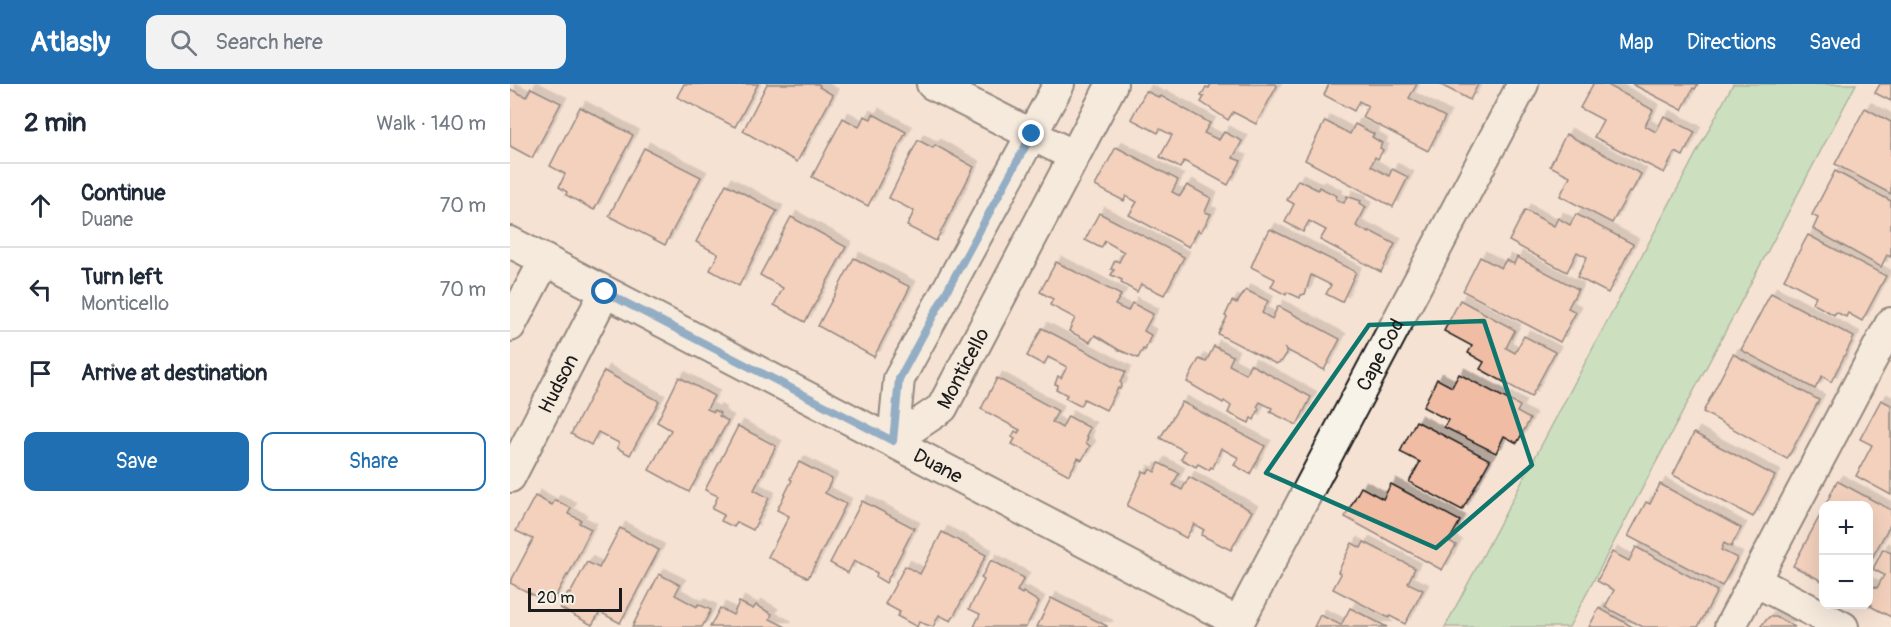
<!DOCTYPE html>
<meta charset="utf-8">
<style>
body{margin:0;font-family:Pangolin,sans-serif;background:#f2f2f3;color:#1f2937}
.controls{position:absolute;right:18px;bottom:18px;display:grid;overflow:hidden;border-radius:12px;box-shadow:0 6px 24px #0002}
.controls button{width:54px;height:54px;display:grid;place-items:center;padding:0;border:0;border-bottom:2px solid #e0e1e3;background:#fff;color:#1f2937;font:30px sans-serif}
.scale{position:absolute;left:18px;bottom:15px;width:94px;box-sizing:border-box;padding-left:6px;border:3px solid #1c1c1c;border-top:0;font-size:16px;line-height:21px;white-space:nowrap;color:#1c1c1c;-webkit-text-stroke:4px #f7f3e8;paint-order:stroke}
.stop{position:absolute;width:18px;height:18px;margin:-14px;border:4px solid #1f6fb2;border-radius:50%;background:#fff}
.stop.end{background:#1f6fb2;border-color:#fff;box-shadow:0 2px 6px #0008}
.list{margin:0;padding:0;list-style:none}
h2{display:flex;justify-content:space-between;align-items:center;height:78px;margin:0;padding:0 24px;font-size:26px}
h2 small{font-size:20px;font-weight:400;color:#747a83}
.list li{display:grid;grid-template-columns:39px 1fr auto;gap:18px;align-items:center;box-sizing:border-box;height:84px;padding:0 24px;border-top:2px solid #e0e1e3}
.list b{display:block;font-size:22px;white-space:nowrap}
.list p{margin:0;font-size:20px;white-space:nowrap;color:#747a83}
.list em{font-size:20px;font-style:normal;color:#747a83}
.actions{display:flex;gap:12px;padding:18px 24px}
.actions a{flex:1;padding:14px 0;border:2px solid #1f6fb2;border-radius:12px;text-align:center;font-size:21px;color:#1f6fb2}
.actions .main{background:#1f6fb2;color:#fff}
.icon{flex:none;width:33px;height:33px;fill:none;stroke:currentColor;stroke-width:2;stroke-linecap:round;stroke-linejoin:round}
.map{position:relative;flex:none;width:1381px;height:543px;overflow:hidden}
header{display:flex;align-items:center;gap:36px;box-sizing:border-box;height:84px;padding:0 30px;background:#1f6fb2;color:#fff}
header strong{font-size:28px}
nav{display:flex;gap:33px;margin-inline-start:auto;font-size:21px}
.search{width:420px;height:54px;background:#f2f2f3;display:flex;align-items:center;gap:15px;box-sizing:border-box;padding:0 21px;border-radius:12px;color:#747a83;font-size:22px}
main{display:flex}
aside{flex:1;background:#fff}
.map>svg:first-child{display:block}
.green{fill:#99dda9;stroke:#5a7c62;stroke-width:1.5}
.building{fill:#f0bca3;stroke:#1c1c1c;stroke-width:1.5;filter:url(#shadow)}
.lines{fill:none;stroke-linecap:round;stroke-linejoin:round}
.minor-casing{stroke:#1c1c1c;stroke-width:34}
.minor{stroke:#f7f3e8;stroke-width:30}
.route{stroke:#1f6fb2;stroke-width:8}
.marked{fill:none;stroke:#0f766e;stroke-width:4.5;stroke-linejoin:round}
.labels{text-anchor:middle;stroke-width:6;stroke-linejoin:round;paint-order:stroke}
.street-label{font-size:20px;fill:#1c1c1c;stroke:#f7f3e8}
</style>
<header>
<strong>Atlasly</strong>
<div class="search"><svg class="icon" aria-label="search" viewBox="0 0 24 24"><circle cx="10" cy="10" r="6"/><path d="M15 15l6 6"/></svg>Search here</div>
<nav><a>Map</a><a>Directions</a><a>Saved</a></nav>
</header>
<main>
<aside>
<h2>2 min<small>Walk · 140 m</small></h2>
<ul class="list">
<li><svg class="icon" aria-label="ahead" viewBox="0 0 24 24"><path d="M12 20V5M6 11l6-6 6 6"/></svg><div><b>Continue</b><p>Duane</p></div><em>70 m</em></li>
<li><svg class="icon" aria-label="left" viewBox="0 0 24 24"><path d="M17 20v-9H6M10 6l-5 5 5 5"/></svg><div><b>Turn left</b><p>Monticello</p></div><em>70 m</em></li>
<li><svg class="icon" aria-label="arrive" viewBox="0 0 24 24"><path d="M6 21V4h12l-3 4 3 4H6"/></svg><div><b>Arrive at destination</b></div></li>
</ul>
<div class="actions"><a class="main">Save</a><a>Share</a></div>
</aside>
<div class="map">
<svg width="1381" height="543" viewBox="0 0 1381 543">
<defs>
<filter id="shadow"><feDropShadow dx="5.5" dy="-5.5" stdDeviation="0" flood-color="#0004"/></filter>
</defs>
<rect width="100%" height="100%" fill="#f5e2d3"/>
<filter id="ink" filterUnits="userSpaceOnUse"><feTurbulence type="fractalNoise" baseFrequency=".0167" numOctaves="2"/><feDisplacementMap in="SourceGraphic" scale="12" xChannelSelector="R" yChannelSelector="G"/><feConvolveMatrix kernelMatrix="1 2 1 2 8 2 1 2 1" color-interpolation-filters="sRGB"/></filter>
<g filter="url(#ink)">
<polygon class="green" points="1223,0 1346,0 1059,543 935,543"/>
<g class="building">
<polygon points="174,0 248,0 225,43 167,13"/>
<polygon points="257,0 308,0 310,1 309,3 323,11 287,78 233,47"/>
<polygon points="701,0 764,0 767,2 746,40 723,28 718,36 691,18 694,13 691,12 696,3 699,4"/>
<polygon points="819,0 907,0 899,14 935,33 918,67 852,33 858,22 849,17 844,27 814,11"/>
<polygon points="929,0 968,0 960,16"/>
<polygon points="1083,0 1096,0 1143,26 1135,42 1146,48 1154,32 1185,48 1173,72 1165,68 1154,89 1084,53 1093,36 1070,24"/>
<polygon points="1122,0 1188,0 1185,5 1183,4 1172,26"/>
<polygon points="1370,0 1381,0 1381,17 1365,9"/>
<polygon points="21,4 51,19 22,74 0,62 0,5 16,13"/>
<polygon points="636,7 650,14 651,12 700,39 694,49 709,56 714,48 732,57 723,74 731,77 718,101 674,77 670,84 650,73 662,51 650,45 648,49 621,35"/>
<polygon points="70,23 123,51 84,126 56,111 57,108 49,103 55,90 40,82"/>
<polygon points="1355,24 1381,38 1381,110 1325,80"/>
<polygon points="363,30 396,48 358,122 302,93 333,34 349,43 354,32 361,35"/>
<polygon points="815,37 840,50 845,40 864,50 862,53 872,59 870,64 873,66 868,75 865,73 861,82 879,92 882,85 898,93 883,123 795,76"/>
<polygon points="1056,50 1131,90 1121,109 1119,108 1102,139 1050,112 1060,92 1040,82"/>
<polygon points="408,56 423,64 425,61 464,83 426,157 397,142 404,127 379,114"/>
<polygon points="606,63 668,96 662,108 670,112 677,101 701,114 695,128 701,130 691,148 688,146 679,163 619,131 627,118 616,112 614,117 585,102"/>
<polygon points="134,64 191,93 155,161 99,132"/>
<polygon points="1325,87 1381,117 1381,173 1377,171 1371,183 1303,145 1308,134 1302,131"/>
<polygon points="788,96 808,106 809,103 827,112 826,115 834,119 837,112 851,117 850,119 856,123 846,142 859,149 860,147 885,160 871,188 810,156 816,146 799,137 793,148 775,138 784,120 777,116"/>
<polygon points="216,100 267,127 229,202 200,186 208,170 186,158"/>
<polygon points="1015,126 1044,142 1048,134 1060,141 1066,130 1123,160 1098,209 1067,193 1077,173 1067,168 1057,188 999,157"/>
<polygon points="589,129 674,173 654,211 631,200 627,208 611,199 612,196 601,191 604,186 601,185 605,176 609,178 614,168 595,157 591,164 575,156"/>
<polygon points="281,133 336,163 295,238 264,221 273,204 250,191"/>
<polygon points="760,145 846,188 832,218 816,210 821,201 801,191 795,210 791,211 790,214 777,208 776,211 761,203 765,195 741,183 754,153 756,153"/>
<polygon points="1298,151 1376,192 1352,237 1338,229 1336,233 1326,228 1324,231 1302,219 1306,212 1274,195"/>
<polygon points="970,173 991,184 996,176 1004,180 1007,173 1068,205 1058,224 1066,228 1050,258 953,207"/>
<polygon points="344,174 400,203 364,273 308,242"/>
<polygon points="546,178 611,211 605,221 618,227 622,219 643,230 634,247 641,251 635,266 633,265 628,274 609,266 585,251 580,258 559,247 565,234 540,221 543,215 530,208"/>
<polygon points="736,206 758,217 752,229 762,235 768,222 830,255 814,286 775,265 777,269 772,277 766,280 708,250 717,233 715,232 722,217 727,219"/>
<polygon points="1261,209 1344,253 1321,298 1312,292 1305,305 1231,266"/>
<polygon points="950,216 1005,246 996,264 1005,269 1014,252 1045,268 1021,313 970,285 974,278 958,269 962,262 934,247"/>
<polygon points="532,244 616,288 610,298 612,300 610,305 608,304 596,326 574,315 570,322 555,314 557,311 546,305 548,301 545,300 548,292 551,294 557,283 538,273 534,281 517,272"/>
<polygon points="704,262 723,272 719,281 736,290 740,280 801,313 787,341 760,328 762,324 750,318 747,323 749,325 744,336 741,334 739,339 718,329 721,322 714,317 713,319 677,298 689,275 696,278"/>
<polygon points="1223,270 1309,316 1277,375 1193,328"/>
<polygon points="94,287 149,317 120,371 107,364 109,359 88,348 81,361 61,350"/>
<polygon points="949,290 1010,322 1007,328 1020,335 1007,359 994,352 986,369 934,343 938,336 913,323 927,295 942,303"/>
<polygon points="169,293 204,312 197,325 204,328 205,326 210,329 209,332 218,337 179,408 139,386 161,346 147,338"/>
<polygon points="487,294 548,327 542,338 552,344 558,332 580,344 576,352 578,353 576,359 580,362 572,376 568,374 559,391 502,360 505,355 502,353 505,347 508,349 510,346 471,325"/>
<polygon points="1371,316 1381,321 1381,411 1346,392 1362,361 1350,355"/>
<polygon points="672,318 755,362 740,390 724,381 729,374 711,364 703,384 701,383 699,386 688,380 686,383 671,375 675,367 650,354"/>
<polygon points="906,337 980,376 952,426 899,398 910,378 890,368"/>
<polygon points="228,342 266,362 244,406 259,414 243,446 227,438 224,443 211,437 214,431 202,425 208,412 195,406"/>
<polygon points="1184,349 1265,392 1243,433 1163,391"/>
<polygon points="289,378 322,395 315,409 336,420 298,494 258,473 279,432 267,426 282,396 280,395"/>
<polygon points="649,379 669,389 663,401 672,406 679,393 742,427 721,466 691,451 694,446 684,440 676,454 617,422 633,387 638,389 640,385 645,388"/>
<polygon points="1327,397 1381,426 1381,439 1358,481 1358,422 1315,422"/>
<polygon points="881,400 950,437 939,457 946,461 932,486 835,433 851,403 873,415"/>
<polygon points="1150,400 1231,444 1221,463 1214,459 1211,466 1227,474 1212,502 1118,452 1136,418 1140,420"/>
<polygon points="25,412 42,421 45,416 61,424 58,430 71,436 69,439 81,445 58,492 57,491 41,520 0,499 23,455 6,447"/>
<polygon points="352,417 404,444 376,499 366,493 367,489 344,477 338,489 320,479"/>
<polygon points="1314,424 1314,498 1283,482"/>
<polygon points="110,444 149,466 110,539 90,528 82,541 50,524 58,509 60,510 77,478 89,484"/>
<polygon points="432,448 476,471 441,537 429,531 423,543 409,538 407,543 387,532 390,528 375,520 395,482 410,490"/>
<polygon points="854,458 905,484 898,499 913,506 895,540 880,532 879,534 823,505 831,490 828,488 842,459 851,464"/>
<polygon points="1126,463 1207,507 1188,543 1133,543 1095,523 1104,506 1087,497 1102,468 1119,477"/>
<polygon points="1373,465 1381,469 1381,533 1360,522 1362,521 1358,519 1358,500 1367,504 1374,491 1363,485"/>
<polygon points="481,476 514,494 507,507 512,510 513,508 529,518 516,543 464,543 470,530 459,525 474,496 471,494"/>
<polygon points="149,490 170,501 165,511 187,523 188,520 201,526 192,543 122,543"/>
<polygon points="541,514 597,542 596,543 527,543"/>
<polygon points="229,518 243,525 246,521 262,530 260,535 276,543 200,543 210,524 223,531"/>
<polygon points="840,524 877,543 804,543 810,531 831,541"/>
<polygon points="1089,524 1123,543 1079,543"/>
<polygon points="1259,533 1266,533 1285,543 1250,543"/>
</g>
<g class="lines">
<defs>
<g id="minor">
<polyline points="422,0 564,72"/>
<path id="s1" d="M0,158L728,538"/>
<polyline points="0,242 35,176"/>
<path id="s2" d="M383,357L432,324L602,0"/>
<polyline points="383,357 389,295 549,0"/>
<path id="s3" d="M0,393L95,208"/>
<polyline points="1245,497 1333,543"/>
<path id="s4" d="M726,543L1013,0"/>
<polyline points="1220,543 1381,239"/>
</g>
</defs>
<use href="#minor" class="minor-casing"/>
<use href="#minor" class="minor"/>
</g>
</g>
<g class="lines" filter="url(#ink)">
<polyline class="route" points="95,208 383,357 389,295 522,50"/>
</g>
<path d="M0 0H1381V543H0ZM974,237L1022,381L926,464L756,389L859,241Z" fill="#f5e2d3" fill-opacity=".55" fill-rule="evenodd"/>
<path class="marked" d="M974,237L1022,381L926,464L756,389L859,241Z"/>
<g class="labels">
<g class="street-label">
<text dy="7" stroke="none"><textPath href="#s4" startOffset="308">Cape Cod</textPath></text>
<text dy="7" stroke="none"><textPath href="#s2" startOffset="104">Monticello</textPath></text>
<text dy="7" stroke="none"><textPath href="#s3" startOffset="105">Hudson</textPath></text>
<text dy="7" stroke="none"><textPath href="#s1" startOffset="483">Duane</textPath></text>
</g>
</g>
</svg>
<div class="controls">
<button>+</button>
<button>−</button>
</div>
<div class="scale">20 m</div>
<div class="stop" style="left:95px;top:208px"></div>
<div class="stop end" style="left:522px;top:50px"></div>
</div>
</main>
